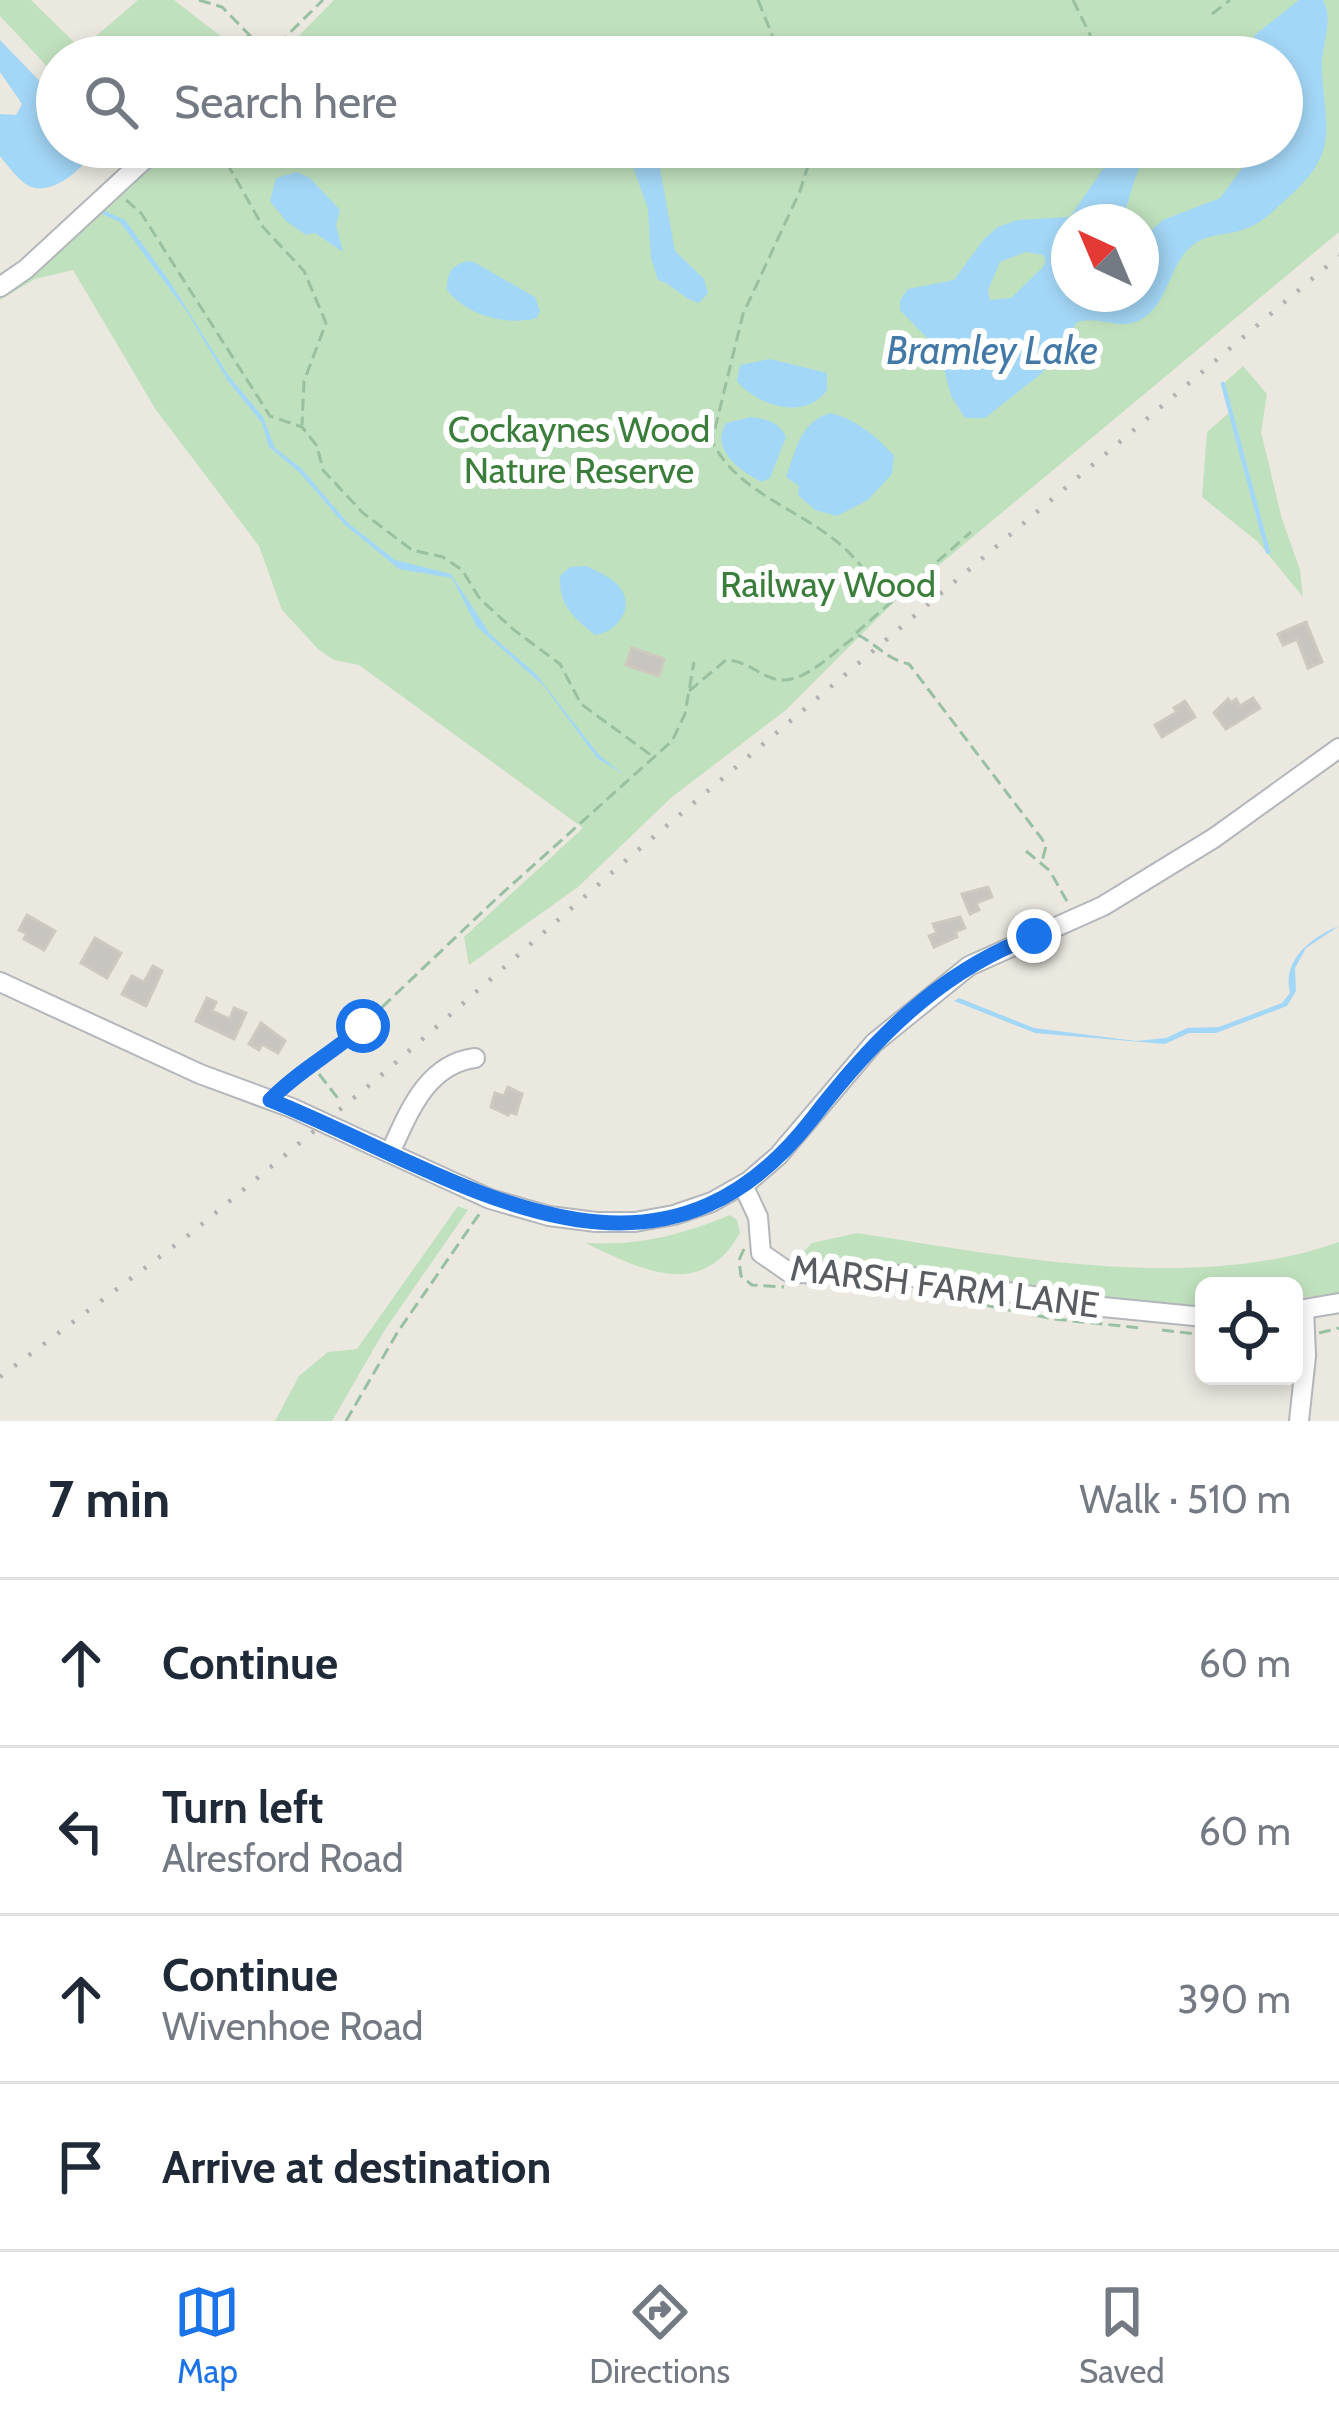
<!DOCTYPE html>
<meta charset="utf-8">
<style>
body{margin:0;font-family:Cabin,sans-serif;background:#f2f2f3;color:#1f2937}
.controls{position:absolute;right:36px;bottom:36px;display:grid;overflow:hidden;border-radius:18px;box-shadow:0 6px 18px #0003}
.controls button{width:108px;height:108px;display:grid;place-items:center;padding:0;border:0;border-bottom:3px solid #e0e1e3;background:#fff;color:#1f2937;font:60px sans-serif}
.compass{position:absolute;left:1051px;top:204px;width:108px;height:108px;border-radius:50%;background:#fff;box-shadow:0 6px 18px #0003;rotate:316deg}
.stop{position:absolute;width:36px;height:36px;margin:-27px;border:9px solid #1a73e8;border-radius:50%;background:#fff}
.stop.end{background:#1a73e8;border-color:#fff;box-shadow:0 3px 12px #0008}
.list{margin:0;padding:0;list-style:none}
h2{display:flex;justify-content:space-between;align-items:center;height:156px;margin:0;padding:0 48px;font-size:51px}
h2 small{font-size:39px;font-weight:400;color:#747a83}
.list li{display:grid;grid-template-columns:78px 1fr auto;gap:36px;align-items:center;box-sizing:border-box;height:168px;padding:0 48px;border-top:3px solid #e0e1e3}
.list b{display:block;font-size:45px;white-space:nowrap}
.list p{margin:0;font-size:39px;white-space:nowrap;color:#747a83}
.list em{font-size:39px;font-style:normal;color:#747a83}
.icon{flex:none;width:66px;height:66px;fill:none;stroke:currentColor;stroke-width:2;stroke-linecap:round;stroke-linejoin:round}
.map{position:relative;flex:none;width:1339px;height:1421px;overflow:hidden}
.search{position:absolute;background:#fff;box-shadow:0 6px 18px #0003;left:36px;right:36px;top:36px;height:132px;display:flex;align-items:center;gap:30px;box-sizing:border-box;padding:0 42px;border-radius:66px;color:#747a83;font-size:45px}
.sheet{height:828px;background:#fff}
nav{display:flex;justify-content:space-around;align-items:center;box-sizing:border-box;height:168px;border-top:3px solid #e0e1e3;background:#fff;font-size:33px;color:#747a83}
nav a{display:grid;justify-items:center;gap:6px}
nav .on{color:#1a73e8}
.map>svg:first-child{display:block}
.green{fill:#c0e1be;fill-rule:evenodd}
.water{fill:#a3d7f7;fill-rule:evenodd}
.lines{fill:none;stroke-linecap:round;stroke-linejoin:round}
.stream{stroke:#a3d7f7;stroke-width:4.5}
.building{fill:#c8c4c0;stroke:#cec9bf;stroke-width:3}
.minor-casing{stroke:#b3b6ba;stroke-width:22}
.path{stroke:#98c1a1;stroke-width:3;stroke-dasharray:12 6;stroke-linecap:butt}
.minor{stroke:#fff;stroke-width:18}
.rail{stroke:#b1b2b2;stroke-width:4.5;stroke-dasharray:3 15;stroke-linecap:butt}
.minor-bridge-casing{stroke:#b3b6ba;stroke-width:22;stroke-linecap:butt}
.minor-bridge{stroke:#fff;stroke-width:18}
.route{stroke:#1a73e8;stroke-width:15}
.labels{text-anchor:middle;stroke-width:12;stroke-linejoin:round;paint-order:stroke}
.park-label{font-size:36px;fill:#3b7d3a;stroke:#fff}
.street-label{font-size:36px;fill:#595c60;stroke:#fff}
.water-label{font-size:39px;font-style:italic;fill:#4379a6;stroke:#fff}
</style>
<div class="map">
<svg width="1339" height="1421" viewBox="0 0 1339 1421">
<rect width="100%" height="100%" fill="#ebe8e0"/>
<g class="green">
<polygon points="0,0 31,0 81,49 138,0 174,0 227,41 214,57 57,57 57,77 0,16"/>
<path d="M334,0H1339V232L891,605L786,710L672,797L578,887L469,965L464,937L583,828L359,665L334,660L319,650L282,610L259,546L156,410L73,270L35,279L0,300V297L164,147H1282V57H278ZM1069,222H1141V294H1069Z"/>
<polygon points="1243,366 1267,394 1261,432 1282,519 1300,570 1303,597 1258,542 1202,497 1207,432 1230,412 1223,384"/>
<polygon points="458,1206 468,1210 384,1331 332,1421 275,1421 299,1376 328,1352 357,1349"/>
<path d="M730,1215L737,1220L740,1233C701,1302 641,1269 585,1243C638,1246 682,1235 730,1215Z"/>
<path d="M857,1233C1005,1256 1195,1294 1339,1242V1294L1294,1298V1286H1204V1307L1118,1300L926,1273L794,1262L812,1243Z"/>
</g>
<g class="water">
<path d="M1299,0H1323C1335,20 1320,48 1322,71C1326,133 1338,152 1289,197C1275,209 1263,223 1245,229C1227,236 1207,233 1192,246C1168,265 1169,305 1140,320C1120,331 1099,315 1077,322L1042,373L985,418H965L951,396L939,350L900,310V300L908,289L954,280L984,239L998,227L1017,220L1070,217L1118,147H1156C1132,165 1134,198 1119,222H1069V294H1141V241L1146,235L1163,220L1220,198L1248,160V153L1239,147H1282V57H1239L1256,34ZM1026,252L1043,255L1046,261L1043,267L1011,298L990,300L988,290L1000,262Z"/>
<path d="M0,40L57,99V147H95C87,166 53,197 29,186C18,180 8,166 0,156V114L16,115L22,104L0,72Z"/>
<path d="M626,147H656L675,251L704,279L708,293L699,303C682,299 675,285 658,280L651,258L648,209Z"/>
<polygon points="297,172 310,178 340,210 336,225 343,252 315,233 306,235 286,221 270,201 276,178"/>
<polygon points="105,211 125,220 170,282 228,375 263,417 275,448 300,467 347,522 395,560 451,574 490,634 536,674 599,755 625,775 597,758 544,686 477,627 452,578 399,569 344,524 300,473 269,447 262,423 228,381 187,312 120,222 102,214"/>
<path d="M472,261L535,297L540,311L537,318C507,326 467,316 447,290C446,272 454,262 472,261Z"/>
<path d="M770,359L827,373V390C806,421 757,406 737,381L740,365Z"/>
<path d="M830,413C854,418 878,437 894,456L892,474L868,500L837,516L815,510L798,495L799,486L786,477C796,450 800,422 830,413Z"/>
<path d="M751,417C767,419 779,422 786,437L770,478L762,482C739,471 710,449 726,423Z"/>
<path d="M586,566C597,571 614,578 621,589C635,610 615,633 595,635C575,619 558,605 560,576L570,567Z"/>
<path d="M1339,926L1306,948L1295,968L1296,991L1287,1006L1216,1033H1189L1165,1044L1035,1033L954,1001L959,998L1034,1028L1136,1041L1166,1038L1187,1028L1219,1027L1282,1003L1290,993C1282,960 1310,938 1339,926Z"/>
</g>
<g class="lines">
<polyline class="stream" points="1223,384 1268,552"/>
</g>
<g class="building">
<polygon points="1306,622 1322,662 1308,668 1297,639 1283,645 1278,634"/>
<polygon points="632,648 664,659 659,676 626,665"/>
<polygon points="1253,698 1260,708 1226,729 1214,713 1228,699 1231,703 1236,699 1240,706"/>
<polygon points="1185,701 1195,717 1162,737 1155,725 1177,712 1174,708"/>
<polygon points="988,887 992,897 976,903 979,910 970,914 962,894"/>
<polygon points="27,915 55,931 44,950 24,939 27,934 19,930"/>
<polygon points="960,917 965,928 955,932 957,937 934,947 929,936 937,933 933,924"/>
<polygon points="95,938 121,953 107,978 81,963"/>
<polygon points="153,966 162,971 146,1006 122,994 132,976 144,982"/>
<polygon points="207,998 216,1002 212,1011 230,1019 234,1008 246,1013 234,1039 196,1021"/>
<polygon points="261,1023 285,1041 278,1053 262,1044 259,1050 249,1044"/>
<polygon points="508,1087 522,1094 516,1114 510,1112 508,1115 491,1107 495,1093 504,1096"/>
</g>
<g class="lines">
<defs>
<g id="minor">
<polyline points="0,287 26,269 158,147"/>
<polyline points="0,982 200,1074 292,1108"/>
<polyline points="372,1145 490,1199 549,1216 596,1222 635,1222 674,1215 712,1202 749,1181 778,1156 874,1043 969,966 1103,906 1214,838 1339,748"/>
<path d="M390,1153C408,1114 426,1064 475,1058"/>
<polyline points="743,1185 758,1217 761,1253 790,1273 899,1275 1103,1307 1204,1317"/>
<polyline points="1304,1309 1339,1303"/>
<polyline points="1294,1310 1304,1309 1306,1356 1299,1421"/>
</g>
</defs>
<use href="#minor" class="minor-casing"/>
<g class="path">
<polyline points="199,0 222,7 268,54"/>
<polyline points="758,0 781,57"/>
<polyline points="1073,0 1094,43 1095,57"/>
<polyline points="1212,14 1230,0"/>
<polyline points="245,57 248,35"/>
<polyline points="265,57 323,0"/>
<polyline points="218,147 263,227 304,271 326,323 304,381 302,425"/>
<path d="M814,147L800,191L743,314L712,441C739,498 814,512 855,559C868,572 875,590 888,604"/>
<polyline points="126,200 141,213 270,416 302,427 317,446 323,470 363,513 412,550 443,557 462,570 480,599 514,630 560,664 581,704 655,758"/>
<polyline points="856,633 971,532"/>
<path d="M689,691L726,660C746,661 755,672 772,678C802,690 837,647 858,635C878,645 886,659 909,664L1042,839L1046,846L1042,862"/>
<polyline points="1026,851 1050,871 1069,905"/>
<polyline points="356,1034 365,1040 368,1037 363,1026"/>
<polyline points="319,1074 340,1101"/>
<polyline points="284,1086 358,1030 497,898 672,741 685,714 694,662"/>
<polyline points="744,1249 739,1260 741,1276 752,1285 784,1287"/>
<polyline points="984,1305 1054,1319 1141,1328"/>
<polyline points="1162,1330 1204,1335"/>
<polyline points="1319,1333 1339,1328"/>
<polyline points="346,1421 397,1333 482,1210"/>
</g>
<use href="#minor" class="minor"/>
<polyline class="rail" points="0,1377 190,1234 385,1072 624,862 1339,256"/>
<defs>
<polyline id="minor-bridge" points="292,1108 372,1145"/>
</defs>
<use href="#minor-bridge" class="minor-bridge-casing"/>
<use href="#minor-bridge" class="minor-bridge"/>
</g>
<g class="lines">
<path class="route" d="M363,1026C333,1053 298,1071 270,1100C452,1172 651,1326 812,1119C872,1041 939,971 1034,936"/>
</g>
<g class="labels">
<g class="park-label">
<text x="579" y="442">Cockaynes Wood<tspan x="579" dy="41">Nature Reserve</tspan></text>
<text x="828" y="597">Railway Wood</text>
</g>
<g class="street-label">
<text transform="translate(945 1286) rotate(7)" y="13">MARSH FARM LANE</text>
</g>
<g class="water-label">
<text x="992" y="364">Bramley Lake</text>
</g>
</g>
</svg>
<div class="controls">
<button><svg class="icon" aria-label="locate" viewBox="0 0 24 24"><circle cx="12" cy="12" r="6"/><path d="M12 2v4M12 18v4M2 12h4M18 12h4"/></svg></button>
</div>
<svg class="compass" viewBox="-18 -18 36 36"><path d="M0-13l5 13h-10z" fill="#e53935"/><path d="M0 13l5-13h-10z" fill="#747a83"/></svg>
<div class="stop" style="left:363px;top:1026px"></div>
<div class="stop end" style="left:1034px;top:936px"></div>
<div class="search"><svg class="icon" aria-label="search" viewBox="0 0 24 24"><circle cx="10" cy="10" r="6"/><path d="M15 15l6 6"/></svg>Search here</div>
</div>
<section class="sheet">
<h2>7 min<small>Walk · 510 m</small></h2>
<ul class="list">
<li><svg class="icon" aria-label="ahead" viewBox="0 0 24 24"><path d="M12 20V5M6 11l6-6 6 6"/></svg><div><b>Continue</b></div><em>60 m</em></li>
<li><svg class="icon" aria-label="left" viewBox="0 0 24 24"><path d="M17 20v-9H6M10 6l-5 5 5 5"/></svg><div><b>Turn left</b><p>Alresford Road</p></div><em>60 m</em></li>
<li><svg class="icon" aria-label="ahead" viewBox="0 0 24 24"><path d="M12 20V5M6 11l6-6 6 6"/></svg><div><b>Continue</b><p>Wivenhoe Road</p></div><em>390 m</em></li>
<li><svg class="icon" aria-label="arrive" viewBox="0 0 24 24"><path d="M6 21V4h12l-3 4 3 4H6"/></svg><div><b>Arrive at destination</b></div></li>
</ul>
</section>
<nav>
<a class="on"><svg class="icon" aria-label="map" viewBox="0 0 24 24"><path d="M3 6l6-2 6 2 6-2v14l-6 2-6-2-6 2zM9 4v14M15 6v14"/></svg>Map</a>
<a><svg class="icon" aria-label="directions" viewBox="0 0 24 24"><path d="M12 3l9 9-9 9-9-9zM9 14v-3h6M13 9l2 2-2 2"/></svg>Directions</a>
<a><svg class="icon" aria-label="saved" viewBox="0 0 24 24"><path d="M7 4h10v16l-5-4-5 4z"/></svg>Saved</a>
</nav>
